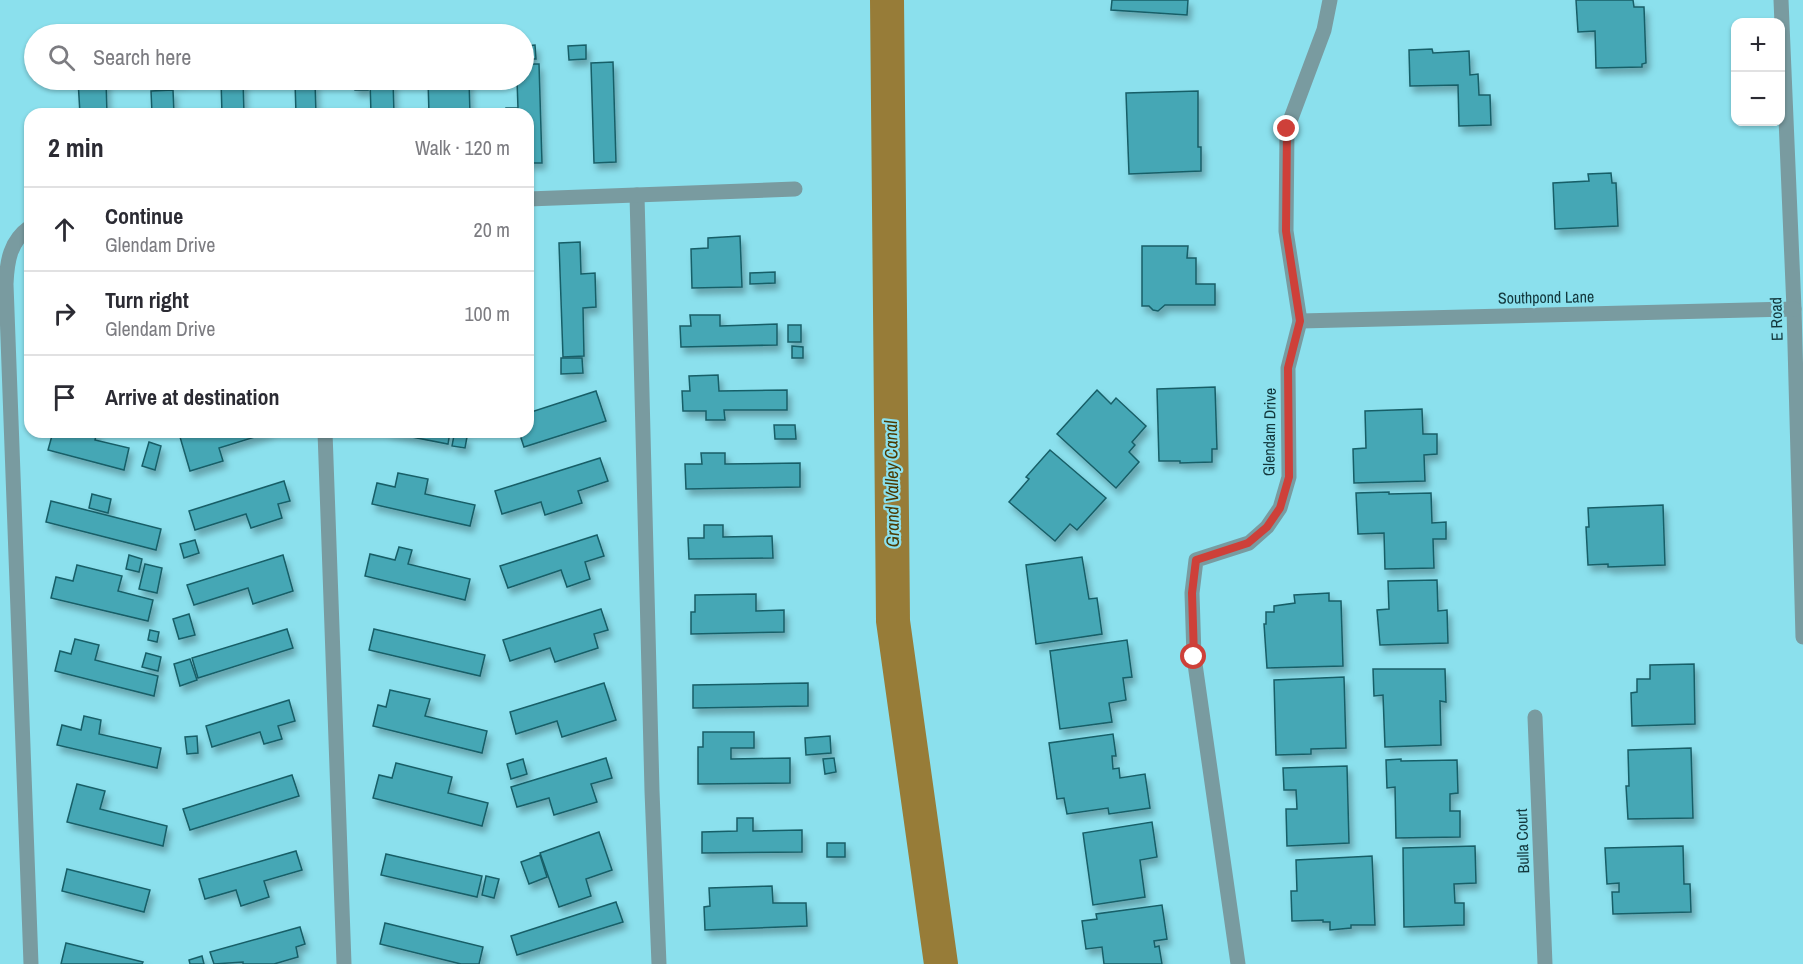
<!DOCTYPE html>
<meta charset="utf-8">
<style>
body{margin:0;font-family:"Archivo Narrow",sans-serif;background:#f2f2f3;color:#2b2b33}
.controls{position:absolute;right:18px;top:18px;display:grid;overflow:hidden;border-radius:12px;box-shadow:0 2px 4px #0004}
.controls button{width:54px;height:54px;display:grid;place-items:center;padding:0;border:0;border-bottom:2px solid #e1e1e2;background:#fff;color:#2b2b33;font:30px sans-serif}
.stop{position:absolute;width:18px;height:18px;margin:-14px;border:4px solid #ce4039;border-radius:50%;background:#fff}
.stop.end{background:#ce4039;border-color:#fff;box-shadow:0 2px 6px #0008}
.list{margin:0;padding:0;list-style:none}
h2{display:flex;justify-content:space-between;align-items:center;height:78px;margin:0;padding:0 24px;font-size:26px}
h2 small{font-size:20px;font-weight:400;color:#7c7c81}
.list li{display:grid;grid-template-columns:39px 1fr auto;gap:18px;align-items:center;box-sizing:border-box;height:84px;padding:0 24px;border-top:2px solid #e1e1e2}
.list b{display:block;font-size:22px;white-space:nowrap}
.list p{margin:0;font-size:20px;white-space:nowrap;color:#7c7c81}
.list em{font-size:20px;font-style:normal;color:#7c7c81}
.icon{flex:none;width:33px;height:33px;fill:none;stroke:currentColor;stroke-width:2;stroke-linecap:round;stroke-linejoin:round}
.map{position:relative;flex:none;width:1803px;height:964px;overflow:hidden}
.search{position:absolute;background:#fff;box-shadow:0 2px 4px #0004;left:24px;top:24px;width:510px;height:66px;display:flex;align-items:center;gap:15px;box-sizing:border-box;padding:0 21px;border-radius:33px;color:#7c7c81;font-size:22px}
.panel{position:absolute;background:#fff;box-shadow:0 2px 4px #0004;left:24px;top:108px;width:510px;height:330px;border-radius:18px}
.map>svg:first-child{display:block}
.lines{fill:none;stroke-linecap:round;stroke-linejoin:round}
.canal{stroke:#977c38;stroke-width:34}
.building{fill:#44a7b5;stroke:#195e67;stroke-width:1.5;filter:url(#shadow)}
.minor{stroke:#799ba0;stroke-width:15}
.route{stroke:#ce4039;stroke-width:8}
.labels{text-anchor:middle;stroke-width:4.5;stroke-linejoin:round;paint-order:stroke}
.street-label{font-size:16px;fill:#12373c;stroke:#8be0ed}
.water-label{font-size:18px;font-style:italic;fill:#4c3900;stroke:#8be0ed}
</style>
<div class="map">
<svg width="1803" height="964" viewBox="0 0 1803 964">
<defs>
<filter id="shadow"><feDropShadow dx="3.5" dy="6" stdDeviation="3" flood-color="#0004"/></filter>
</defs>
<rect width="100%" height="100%" fill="#8be0ed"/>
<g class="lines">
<polyline class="canal" points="887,0 893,621 941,964"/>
</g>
<g class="building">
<polygon points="1112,0 1188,0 1187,15 1111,10"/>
<polygon points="1576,0 1633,0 1634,7 1644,7 1646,63 1642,64 1642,67 1596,68 1595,31 1578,32"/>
<polygon points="535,45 536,59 524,59 524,46"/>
<polygon points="586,45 586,59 569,60 568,46"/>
<polygon points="1432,49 1433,53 1469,51 1470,75 1478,74 1479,95 1490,95 1491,125 1459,126 1458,85 1410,86 1409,50"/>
<polygon points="613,62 616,162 594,163 591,63"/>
<polygon points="524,64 539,64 542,163 528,163 528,114 506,114 506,108 518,108 517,80 524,80"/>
<polygon points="78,80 106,80 107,114 80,114"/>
<polygon points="156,80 182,80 182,81 156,82"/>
<polygon points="221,80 243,80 244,114 222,114"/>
<polygon points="354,80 367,80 368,90 355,90"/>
<polygon points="370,80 393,80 394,114 371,114"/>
<polygon points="428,80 469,80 470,114 429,114"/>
<polygon points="295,82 315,82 316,114 296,114"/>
<polygon points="173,90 174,114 152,114 151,91"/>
<polygon points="1198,91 1198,147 1201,147 1201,171 1129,174 1126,93"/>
<polygon points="1611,173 1612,183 1616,183 1618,226 1555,229 1553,183 1589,181 1588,174"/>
<polygon points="740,236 742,287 692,288 691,249 708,248 708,238"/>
<polygon points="580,242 581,274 595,273 596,307 583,308 584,356 563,357 559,243"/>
<polygon points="1142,246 1188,246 1187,258 1196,258 1196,284 1215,284 1215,305 1165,305 1158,311 1153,310 1149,306 1142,306"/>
<polygon points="775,272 775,283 750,284 750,273"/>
<polygon points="690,315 720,315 720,326 777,324 777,345 681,347 680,326 691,326"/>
<rect x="788" y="325" width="13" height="17"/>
<polygon points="792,346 803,347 803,358 792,358"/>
<polygon points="561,358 582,358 583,373 561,374"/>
<polygon points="718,375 719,391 787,390 787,410 724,410 725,420 706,420 706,411 683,411 682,391 690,391 689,376"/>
<polygon points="1215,387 1217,449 1212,449 1212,462 1180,463 1180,461 1159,461 1157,389"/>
<polygon points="1097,390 1111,404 1116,398 1146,426 1132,442 1135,445 1129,452 1139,462 1116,488 1057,434"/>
<polygon points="596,391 606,421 524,447 519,432 528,432 528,413"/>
<polygon points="1422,409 1423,434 1437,434 1437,454 1424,455 1425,481 1354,483 1353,449 1366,448 1365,411"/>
<polygon points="774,425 795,425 796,439 775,439"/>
<polygon points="53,432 97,432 95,440 129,448 124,470 48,450"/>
<polygon points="194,432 271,432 219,448 223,461 190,471 180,437"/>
<polygon points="386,432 450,432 448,444"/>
<polygon points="454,435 467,437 465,448 452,446"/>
<polygon points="149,442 161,446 155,470 142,466"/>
<polygon points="1050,450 1106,498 1077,530 1070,524 1055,541 1009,502 1029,479 1026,477"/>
<polygon points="701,453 725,453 725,464 800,463 800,487 686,489 685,464 702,464"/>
<polygon points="600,458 608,481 578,491 582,503 545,515 541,502 502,514 495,491"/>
<polygon points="398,473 428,479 425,494 475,505 470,526 372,504 377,483 395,487"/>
<polygon points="284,481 290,501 278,504 282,518 251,528 246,514 195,530 189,511"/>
<polygon points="1389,492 1389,494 1431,493 1432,523 1446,522 1446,539 1433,539 1434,568 1385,569 1384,533 1358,534 1356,493"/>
<polygon points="92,494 111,499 108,513 89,508"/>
<polygon points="51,501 161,529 156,550 46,522"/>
<polygon points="1663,505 1665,565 1608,567 1608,564 1588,565 1586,527 1589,527 1588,508"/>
<polygon points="704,525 723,525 723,537 772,536 773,558 689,559 688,538 704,538"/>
<polygon points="597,535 604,556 585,562 590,579 567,587 561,570 508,588 500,566"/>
<polygon points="195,540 199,553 184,558 180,544"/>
<polygon points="399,547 412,550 408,564 470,579 465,600 365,576 370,554 395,560"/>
<polygon points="129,555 142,559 139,572 126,569"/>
<polygon points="283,555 293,591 253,604 248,588 194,605 187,585"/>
<polygon points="1082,557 1089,599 1097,598 1102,634 1036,644 1026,565"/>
<polygon points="145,564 162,568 157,593 139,589"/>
<polygon points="77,565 122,576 118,591 153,600 148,621 51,598 56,577 73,581"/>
<polygon points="1437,580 1438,611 1447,610 1448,643 1380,645 1377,610 1389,609 1388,581"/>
<polygon points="1329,593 1329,601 1341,601 1343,666 1267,668 1264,624 1266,624 1266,612 1274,612 1274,606 1295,603 1294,595"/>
<polygon points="756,594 756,611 784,610 784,632 691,634 691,612 695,612 695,595"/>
<polygon points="601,609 608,630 594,634 598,648 555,662 550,648 510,661 503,640"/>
<polygon points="189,614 195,635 179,639 173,619"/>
<polygon points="287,629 293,648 198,678 192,658"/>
<polygon points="374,629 485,655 480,676 369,650"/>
<polygon points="150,630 159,632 157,642 148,640"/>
<polygon points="75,639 99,645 95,660 158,676 154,696 55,671 60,651 71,654"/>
<polygon points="1127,640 1132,677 1123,678 1126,700 1109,703 1112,722 1060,729 1050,651"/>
<polygon points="146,653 161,657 158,671 142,667"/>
<polygon points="190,659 197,680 180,686 174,664"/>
<polygon points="1694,664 1695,724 1632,726 1631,693 1637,692 1637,679 1650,679 1650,665"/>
<polygon points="1373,669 1445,669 1446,702 1440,701 1441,745 1385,747 1383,695 1374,696"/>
<polygon points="1344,677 1346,748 1311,749 1311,754 1276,755 1274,680"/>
<polygon points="604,683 616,720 562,737 557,721 516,734 510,712"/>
<polygon points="808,683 808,706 693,708 693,685"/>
<polygon points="390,690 430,699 425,716 487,731 482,753 373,726 378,705 386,707"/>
<polygon points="289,700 295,721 278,726 282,739 264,744 260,732 212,747 206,726"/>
<polygon points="84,716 101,720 99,734 161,748 157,768 57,745 62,725 81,730"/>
<polygon points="703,732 754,732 754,748 731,748 731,759 790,758 790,783 698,784 698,747 703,747"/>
<polygon points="1113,734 1116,756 1112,756 1113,769 1119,768 1120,778 1145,774 1150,808 1109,814 1108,808 1067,814 1064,798 1057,799 1049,743"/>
<polygon points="197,736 198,753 187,754 185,737"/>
<polygon points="830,736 831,753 806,755 805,738"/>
<polygon points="1691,748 1693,818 1628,819 1626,786 1629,786 1628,750"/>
<polygon points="606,758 612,778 591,784 597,802 554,815 549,798 517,807 511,787"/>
<polygon points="834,758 836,772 825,774 823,759"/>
<polygon points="523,759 527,774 511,779 507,764"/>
<polygon points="1401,759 1401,761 1457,760 1458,793 1450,794 1450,811 1460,811 1460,837 1396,838 1395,787 1387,788 1386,760"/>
<polygon points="396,763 452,777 448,793 488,803 482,826 373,798 379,775 392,778"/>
<polygon points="1347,766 1349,843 1287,846 1286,809 1297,809 1296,790 1284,790 1283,768"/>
<polygon points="292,775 299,796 190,830 183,809"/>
<polygon points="77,784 105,791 100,809 167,826 163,846 67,822"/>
<polygon points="737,818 753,818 753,831 802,830 802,852 702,853 702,832 737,831"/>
<polygon points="1152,822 1157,857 1140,860 1145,897 1093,905 1083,833"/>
<polygon points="599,832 612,870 586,879 591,896 559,907 540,853"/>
<rect x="827" y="843" width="18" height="14"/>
<polygon points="1475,846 1476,883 1454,884 1455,903 1464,903 1464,925 1404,927 1403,848"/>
<polygon points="1683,846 1684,884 1690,884 1691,912 1613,914 1612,892 1619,892 1619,883 1607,884 1605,848"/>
<polygon points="296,851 302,870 264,881 269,897 241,906 236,890 205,899 199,879"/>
<polygon points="386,854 482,876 477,897 381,875"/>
<polygon points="540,855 547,877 529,884 521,862"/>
<polygon points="1372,856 1375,925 1351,925 1351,928 1330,930 1330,922 1323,922 1323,920 1292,921 1291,891 1297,891 1296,860"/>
<polygon points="67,869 150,890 144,912 62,891"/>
<polygon points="486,876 499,879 494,898 482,895"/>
<polygon points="772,886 773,903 806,903 807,926 705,930 704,907 710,906 709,888"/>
<polygon points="616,902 623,922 517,955 511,936"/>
<polygon points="1162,905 1167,939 1154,941 1155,947 1159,946 1162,964 1104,964 1102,947 1086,949 1082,921 1097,919 1096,914"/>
<polygon points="385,923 483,947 479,964 461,964 380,944"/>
<polygon points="300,927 305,944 296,947 298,957 274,964 243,964 243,962 214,964 210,952"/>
<polygon points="66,943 143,962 142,964 61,964"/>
<polygon points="202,956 204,964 190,964 189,960"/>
</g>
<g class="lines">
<g class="minor">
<polyline points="1781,0 1794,309 1803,637"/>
<polyline points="637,195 652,791 659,964"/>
<polyline points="528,199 795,189"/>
<path d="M30,227C10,241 7,261 6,284L31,964"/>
<polyline points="1300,321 1794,309"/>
<polyline points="325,432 344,964"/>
<polyline points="1535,717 1545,964"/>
<polyline points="1238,964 1194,657 1192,593 1196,560 1249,543 1267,527 1280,508 1289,477 1288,368 1300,321 1286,231 1287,129 1324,30 1330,0"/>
</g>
</g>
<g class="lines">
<polyline class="route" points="1194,657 1192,593 1196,560 1248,543 1267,527 1280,508 1289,477 1288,368 1300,321 1286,231 1287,129"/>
</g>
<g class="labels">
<g class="street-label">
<text transform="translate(1546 297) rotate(-1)" y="6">Southpond Lane</text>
<text transform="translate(1776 319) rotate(-92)" y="6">E Road</text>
<text transform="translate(1269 432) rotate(-89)" y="6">Glendam Drive</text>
<text transform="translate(1522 841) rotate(-92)" y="6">Bulla Court</text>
</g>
<g class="water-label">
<text transform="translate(892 484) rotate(-91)" y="6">Grand Valley Canal</text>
</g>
</g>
</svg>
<div class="controls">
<button>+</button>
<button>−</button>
</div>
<div class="stop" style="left:1194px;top:657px"></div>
<div class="stop end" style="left:1287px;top:129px"></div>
<div class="search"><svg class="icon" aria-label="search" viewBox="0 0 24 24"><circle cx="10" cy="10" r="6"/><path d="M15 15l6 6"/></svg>Search here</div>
<section class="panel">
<h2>2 min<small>Walk · 120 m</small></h2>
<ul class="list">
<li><svg class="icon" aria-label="ahead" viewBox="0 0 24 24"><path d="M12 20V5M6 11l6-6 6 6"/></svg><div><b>Continue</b><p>Glendam Drive</p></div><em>20 m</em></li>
<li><svg class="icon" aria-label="right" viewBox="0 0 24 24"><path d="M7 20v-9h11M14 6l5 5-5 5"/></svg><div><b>Turn right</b><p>Glendam Drive</p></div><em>100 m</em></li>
<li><svg class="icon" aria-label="arrive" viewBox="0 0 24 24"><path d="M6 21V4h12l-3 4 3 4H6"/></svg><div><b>Arrive at destination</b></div></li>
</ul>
</section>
</div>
